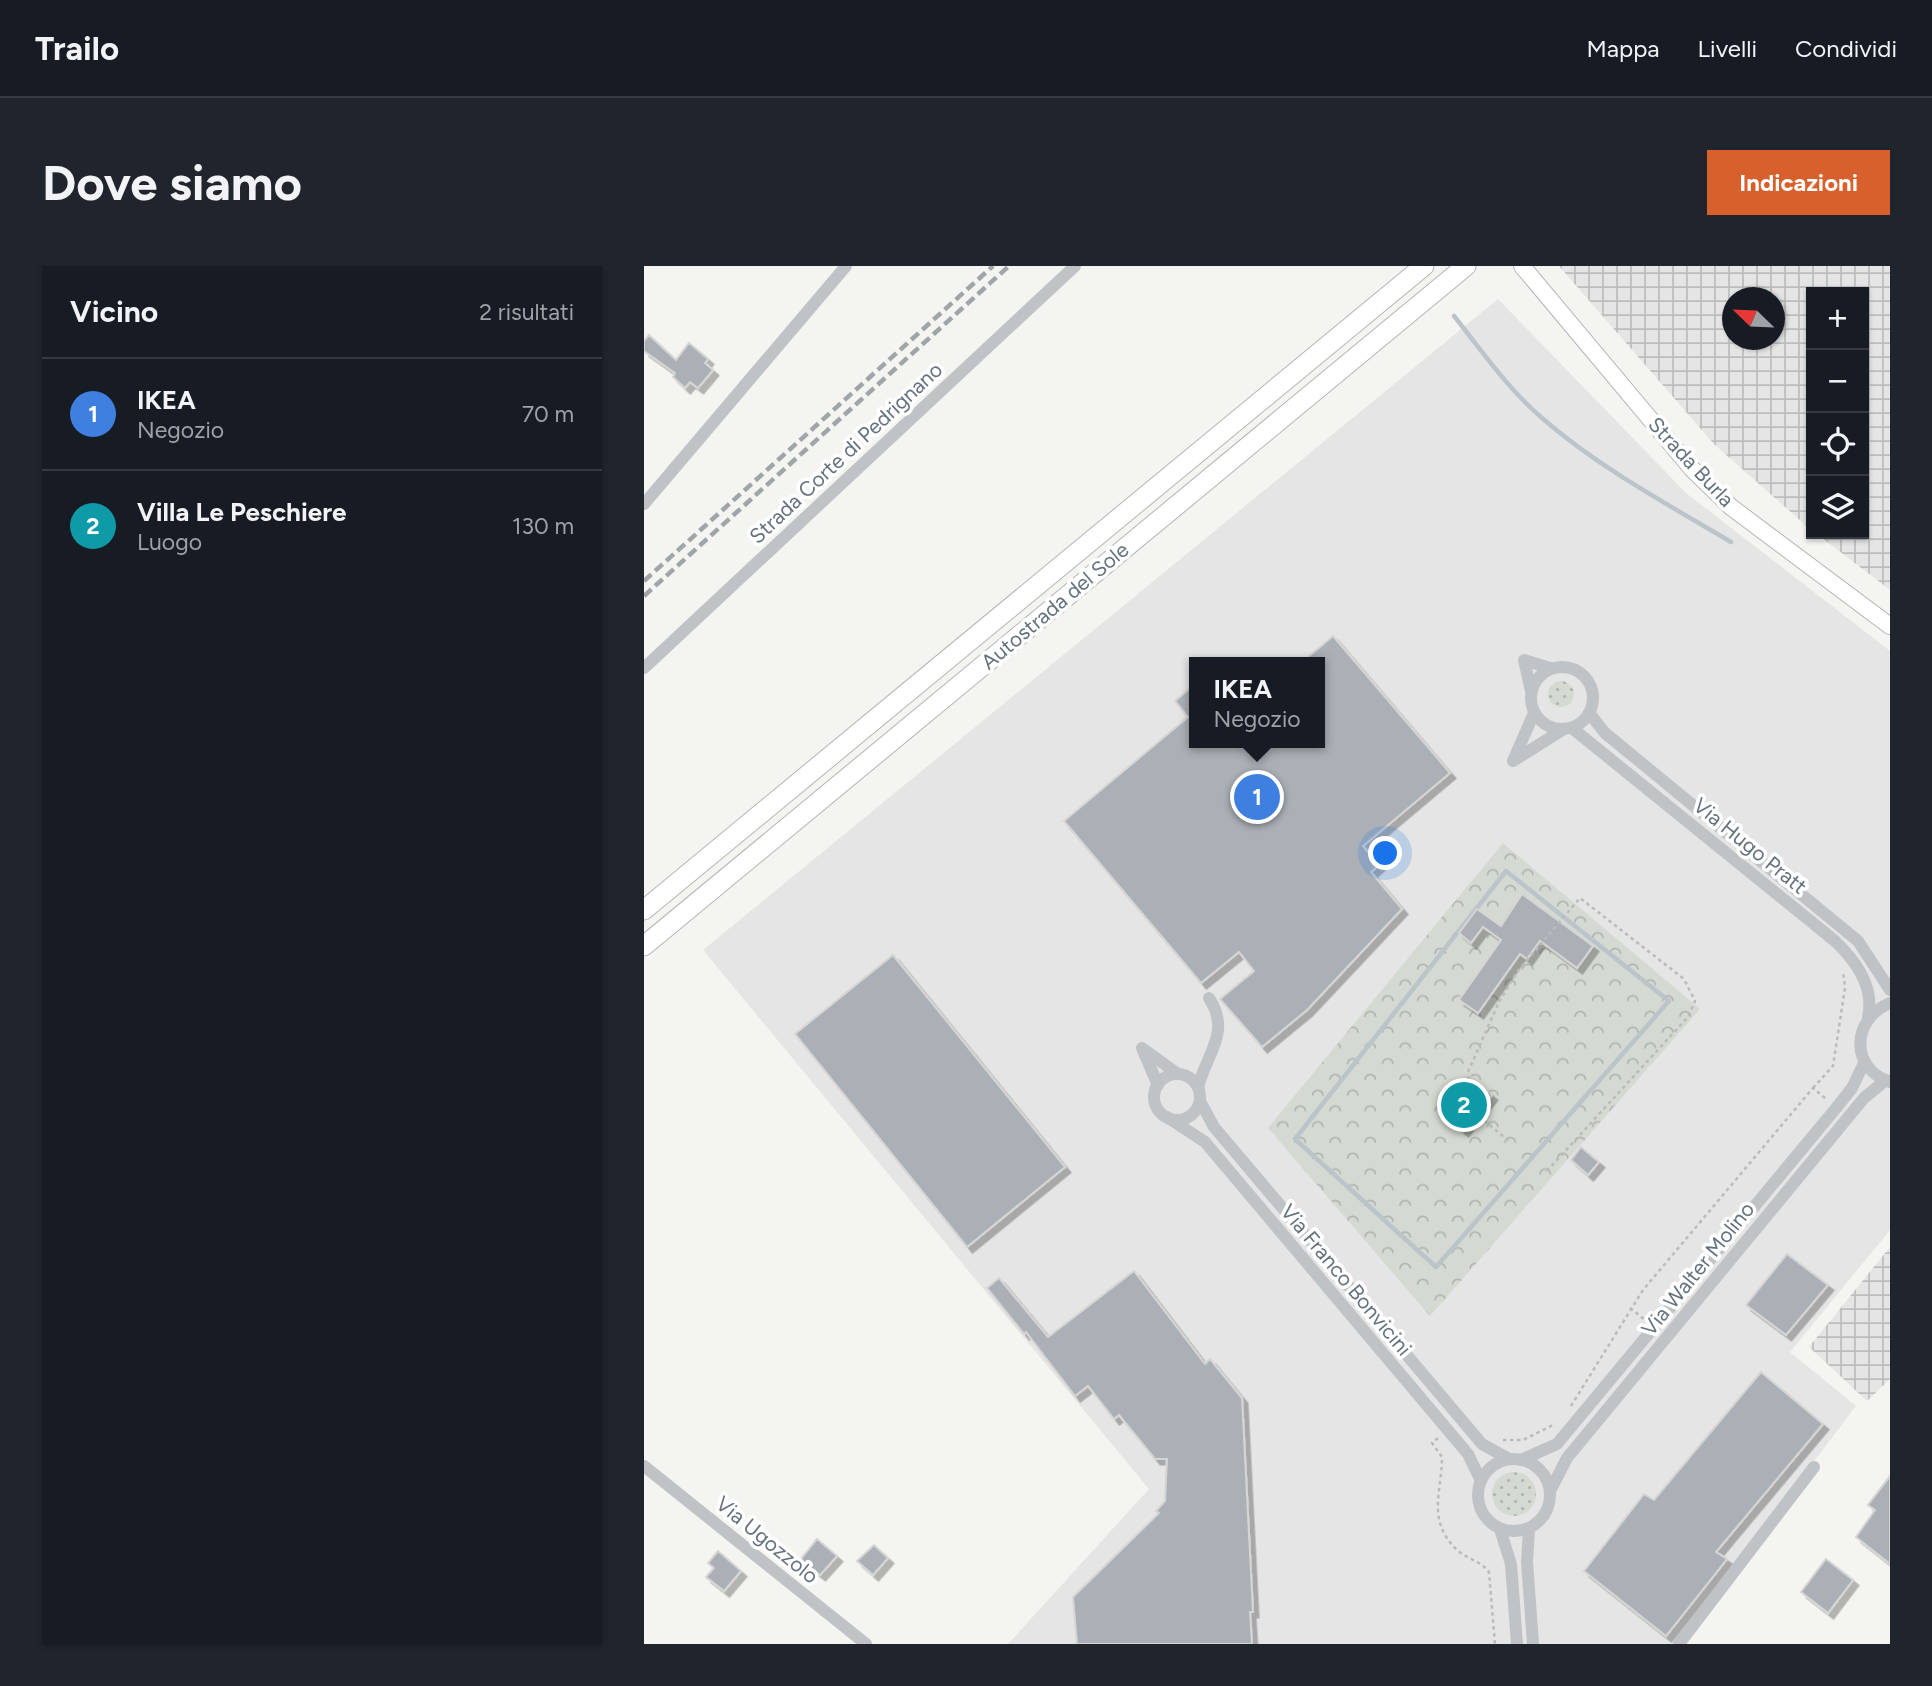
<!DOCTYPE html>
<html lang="it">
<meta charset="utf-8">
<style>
body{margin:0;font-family:Figtree,sans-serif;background:#20242c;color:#f1f3f6}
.controls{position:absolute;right:21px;top:21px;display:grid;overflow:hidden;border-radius:0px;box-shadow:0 2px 5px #0004}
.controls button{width:63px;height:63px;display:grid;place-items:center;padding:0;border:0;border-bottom:2px solid #363941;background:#171b24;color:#f1f3f6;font:35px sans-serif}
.compass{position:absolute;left:1078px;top:21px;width:63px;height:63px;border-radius:50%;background:#171b24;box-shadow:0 2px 5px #0004;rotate:293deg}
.you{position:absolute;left:742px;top:588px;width:24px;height:24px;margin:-18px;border:5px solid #fff;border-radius:50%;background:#1a73e8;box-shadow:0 0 0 10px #1a73e833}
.badge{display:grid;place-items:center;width:46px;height:46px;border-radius:50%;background:#d8602c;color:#fff;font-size:23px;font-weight:700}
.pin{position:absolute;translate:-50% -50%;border:4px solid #fff;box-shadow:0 2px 7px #0006}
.popup{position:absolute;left:545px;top:391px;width:136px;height:91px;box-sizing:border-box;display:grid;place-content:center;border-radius:0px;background:#171b24;filter:drop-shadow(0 2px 5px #0005);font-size:23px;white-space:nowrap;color:#9ea1a6}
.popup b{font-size:26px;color:#f1f3f6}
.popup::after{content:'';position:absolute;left:50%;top:100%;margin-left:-14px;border:14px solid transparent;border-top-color:#171b24}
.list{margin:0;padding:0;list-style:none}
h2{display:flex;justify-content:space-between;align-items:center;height:91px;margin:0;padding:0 28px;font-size:30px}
h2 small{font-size:23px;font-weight:400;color:#9ea1a6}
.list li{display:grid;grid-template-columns:46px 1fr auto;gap:21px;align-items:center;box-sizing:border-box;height:112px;padding:0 28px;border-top:2px solid #363941}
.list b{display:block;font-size:26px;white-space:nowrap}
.list p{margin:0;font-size:23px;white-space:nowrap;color:#9ea1a6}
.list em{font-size:23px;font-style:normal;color:#9ea1a6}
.icon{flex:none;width:38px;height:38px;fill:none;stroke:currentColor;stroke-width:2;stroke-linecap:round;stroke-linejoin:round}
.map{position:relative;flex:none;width:1246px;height:1378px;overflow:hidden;border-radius:0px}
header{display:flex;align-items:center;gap:42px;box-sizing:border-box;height:98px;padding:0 35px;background:#171b24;border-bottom:2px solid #363941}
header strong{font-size:33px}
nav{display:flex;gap:38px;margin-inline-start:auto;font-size:24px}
.intro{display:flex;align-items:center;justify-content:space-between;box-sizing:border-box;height:168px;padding:0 42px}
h1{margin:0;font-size:49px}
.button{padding:18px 32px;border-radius:0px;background:#d8602c;color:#fff;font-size:24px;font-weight:700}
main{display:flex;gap:42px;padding:0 42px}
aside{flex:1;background:#171b24;border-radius:0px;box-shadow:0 2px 5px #0004}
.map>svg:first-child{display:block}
.built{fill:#e4e5e4;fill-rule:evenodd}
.industrial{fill:url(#industrial-grid);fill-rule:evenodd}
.grass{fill:url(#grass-dots)}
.forest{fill:url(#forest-crowns)}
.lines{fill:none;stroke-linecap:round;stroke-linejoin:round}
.stream{stroke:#bbc4ca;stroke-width:4.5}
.building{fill:#aab0b6;stroke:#d5d5d3;stroke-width:2;filter:url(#shadow)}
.major-casing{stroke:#b2b6b9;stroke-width:18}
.highway-casing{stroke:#b2b5b8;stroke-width:21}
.path{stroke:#b9bbbd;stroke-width:2.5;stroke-dasharray:3.5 3.5;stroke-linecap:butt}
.minor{stroke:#bfc3c6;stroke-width:12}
.major{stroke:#fff;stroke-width:16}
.highway{stroke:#fff;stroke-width:19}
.rail{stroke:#a0a5aa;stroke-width:4.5;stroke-dasharray:10 5;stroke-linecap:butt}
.labels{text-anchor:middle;stroke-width:7;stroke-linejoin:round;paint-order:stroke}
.street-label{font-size:21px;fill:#64727f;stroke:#fff}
</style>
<header>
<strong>Trailo</strong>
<nav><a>Mappa</a><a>Livelli</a><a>Condividi</a></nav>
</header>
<div class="intro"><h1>Dove siamo</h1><a class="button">Indicazioni</a></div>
<main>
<aside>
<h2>Vicino<small>2 risultati</small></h2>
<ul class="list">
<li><span class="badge" style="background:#3f7fe0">1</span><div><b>IKEA</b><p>Negozio</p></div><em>70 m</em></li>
<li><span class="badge" style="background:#0f9aa8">2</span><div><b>Villa Le Peschiere</b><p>Luogo</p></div><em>130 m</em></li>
</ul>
</aside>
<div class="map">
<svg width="1246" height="1378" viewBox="0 0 1246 1378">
<defs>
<pattern id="industrial-grid" width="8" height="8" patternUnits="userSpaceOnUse" patternTransform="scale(1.75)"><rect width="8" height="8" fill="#e4e5e4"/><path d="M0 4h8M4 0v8" fill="none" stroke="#bcbebe"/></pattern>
<pattern id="grass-dots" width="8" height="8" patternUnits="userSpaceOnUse" patternTransform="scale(1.75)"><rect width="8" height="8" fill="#d4dad1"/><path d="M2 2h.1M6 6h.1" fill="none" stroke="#b0b5af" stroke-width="1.8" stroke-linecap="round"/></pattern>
<pattern id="forest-crowns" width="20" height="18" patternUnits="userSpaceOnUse" patternTransform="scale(1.75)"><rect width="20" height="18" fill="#d4dad1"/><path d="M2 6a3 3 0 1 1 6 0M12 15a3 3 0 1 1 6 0" fill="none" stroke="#b0b5af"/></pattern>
<filter id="shadow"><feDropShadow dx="5.5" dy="5.5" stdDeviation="0" flood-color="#0004"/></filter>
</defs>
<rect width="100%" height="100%" fill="#f4f4f0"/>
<path class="built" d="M854,33L1042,227L1246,385V964L1146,1086L1212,1140L1031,1378H364L505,1223L59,684ZM550,396H676V477H550Z"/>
<g class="industrial">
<path d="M915,0H1246V324L1173,268H1220V26H1167V264L1070,178ZM1088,32H1130V74H1088Z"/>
<polygon points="1246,981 1246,1113 1223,1135 1165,1081"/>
</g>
<g class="grass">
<circle cx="917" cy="428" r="13"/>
<circle cx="870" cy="1228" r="22"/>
</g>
<polygon class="forest" points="859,577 1056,743 786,1050 624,862"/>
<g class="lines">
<g class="stream">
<path d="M810,50C838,85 864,123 898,152C954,201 1023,238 1087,276"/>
<polygon points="862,605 1025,735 792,1001 651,873"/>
</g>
</g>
<g class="building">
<polygon points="5,69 32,94 45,77 64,93 61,97 69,104 54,122 46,116 41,122 29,111 31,107 0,85 0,75"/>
<polygon points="689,370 806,507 719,580 735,599 727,606 758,643 663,744 618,781 576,733 610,705 595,686 557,717 420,555 544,451 531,435 550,419 550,477 676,477 676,396 658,396"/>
<polygon points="878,628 949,680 933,702 896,675 883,693 876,688 834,747 815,734 857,674 839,661 827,677 815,667 833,643 857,660"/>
<polygon points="249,689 421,901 323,981 151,768"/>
<polygon points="824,809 848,829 819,865 795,845"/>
<polygon points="937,881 955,896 944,909 927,894"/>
<polygon points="1143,988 1184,1019 1142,1069 1102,1039"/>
<polygon points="490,1005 561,1098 566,1093 598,1132 609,1346 606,1346 608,1378 433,1378 429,1331 515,1247 512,1245 521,1235 523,1193 511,1193 475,1149 470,1153 444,1120 431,1130 382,1066 380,1068 343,1022 355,1012 404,1071"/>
<polygon points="1117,1106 1179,1158 1072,1286 1083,1293 1022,1370 940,1305 1000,1228 1010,1234"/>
<polygon points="1246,1210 1246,1298 1212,1271 1231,1244 1224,1239"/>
<polygon points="173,1273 193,1290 176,1309 156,1294"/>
<polygon points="230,1279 244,1292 229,1309 213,1295"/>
<polygon points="74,1285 97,1305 80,1325 62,1311 70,1302 64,1297"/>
<polygon points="1182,1293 1209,1314 1184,1347 1157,1326"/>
</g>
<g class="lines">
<defs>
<polyline id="major" points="878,0 1048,203 1087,241 1246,360"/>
<g id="highway">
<polyline points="0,644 780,0"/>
<polyline points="0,680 822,0"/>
</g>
</defs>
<use href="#major" class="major-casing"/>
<use href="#highway" class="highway-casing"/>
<g class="path">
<polyline points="824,806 855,736 873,706 936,632 1040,713 1051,735 1044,751 902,906"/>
<polyline points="1169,822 1189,800 1201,722 1199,705"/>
<polyline points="835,850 865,875"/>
<polyline points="986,1042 1000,1053"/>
<polyline points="927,1140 999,1024 1169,822 1182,833"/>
<path d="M794,1172L788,1177L798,1191C798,1226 782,1254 813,1284C823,1293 837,1295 845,1306L851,1378"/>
<polyline points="859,1174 879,1174 911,1158"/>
</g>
<g class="minor">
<polyline points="0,238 202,0"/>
<circle cx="918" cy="432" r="31"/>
<polyline points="0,402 431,0"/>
<polyline points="887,425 880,394 906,402"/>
<polyline points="890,447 869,495 920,463"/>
<polyline points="945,447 961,467 1214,675 1246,724"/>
<path d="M928,462L1191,675C1212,695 1231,721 1224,751"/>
<path d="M1246,737C1208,752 1205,802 1246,816"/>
<circle cx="533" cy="831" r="23"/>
<polyline points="514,819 498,782 534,808"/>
<path d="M554,821C564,785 587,766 565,732"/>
<polyline points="556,835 570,861 838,1178 865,1193"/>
<polyline points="523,851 561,876 824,1188 837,1215"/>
<circle cx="870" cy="1229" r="36"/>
<polyline points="877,1194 913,1178 1193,841 1208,822 1220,797"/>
<polyline points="0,1200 222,1378"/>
<polyline points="906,1225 923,1192 1220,832 1242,814"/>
<polyline points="885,1262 883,1296 889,1378"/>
<polyline points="856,1263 867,1298 873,1378"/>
<polyline points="1035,1378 1170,1201"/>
</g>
<use href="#major" class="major"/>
<use href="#highway" class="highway"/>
<g class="rail">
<polyline points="0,315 349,0"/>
<polyline points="0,330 365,0"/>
</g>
</g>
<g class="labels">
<g class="street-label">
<text transform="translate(202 187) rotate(-43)" y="7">Strada Corte di Pedrignano</text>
<text transform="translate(1047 196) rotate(47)" y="7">Strada Burla</text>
<text transform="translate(411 340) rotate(-40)" y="7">Autostrada del Sole</text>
<text transform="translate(1106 580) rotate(39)" y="7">Via Hugo Pratt</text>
<text transform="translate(1054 1003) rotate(-51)" y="7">Via Walter Molino</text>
<text transform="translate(702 1014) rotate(50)" y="7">Via Franco Bonvicini</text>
<text transform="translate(123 1274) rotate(39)" y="7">Via Ugozzolo</text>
</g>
</g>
</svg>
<div class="controls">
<button>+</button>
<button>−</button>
<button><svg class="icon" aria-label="locate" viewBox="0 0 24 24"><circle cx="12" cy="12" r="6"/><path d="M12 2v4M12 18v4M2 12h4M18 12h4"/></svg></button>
<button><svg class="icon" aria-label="layers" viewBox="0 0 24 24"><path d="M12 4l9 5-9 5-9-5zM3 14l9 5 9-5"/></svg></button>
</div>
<svg class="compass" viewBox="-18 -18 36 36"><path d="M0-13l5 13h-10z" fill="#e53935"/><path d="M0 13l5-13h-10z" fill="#9ea1a6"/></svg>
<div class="you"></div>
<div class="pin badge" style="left:613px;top:531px;background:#3f7fe0">1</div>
<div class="popup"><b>IKEA</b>Negozio</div>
<div class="pin badge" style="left:820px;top:839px;background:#0f9aa8">2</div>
</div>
</main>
